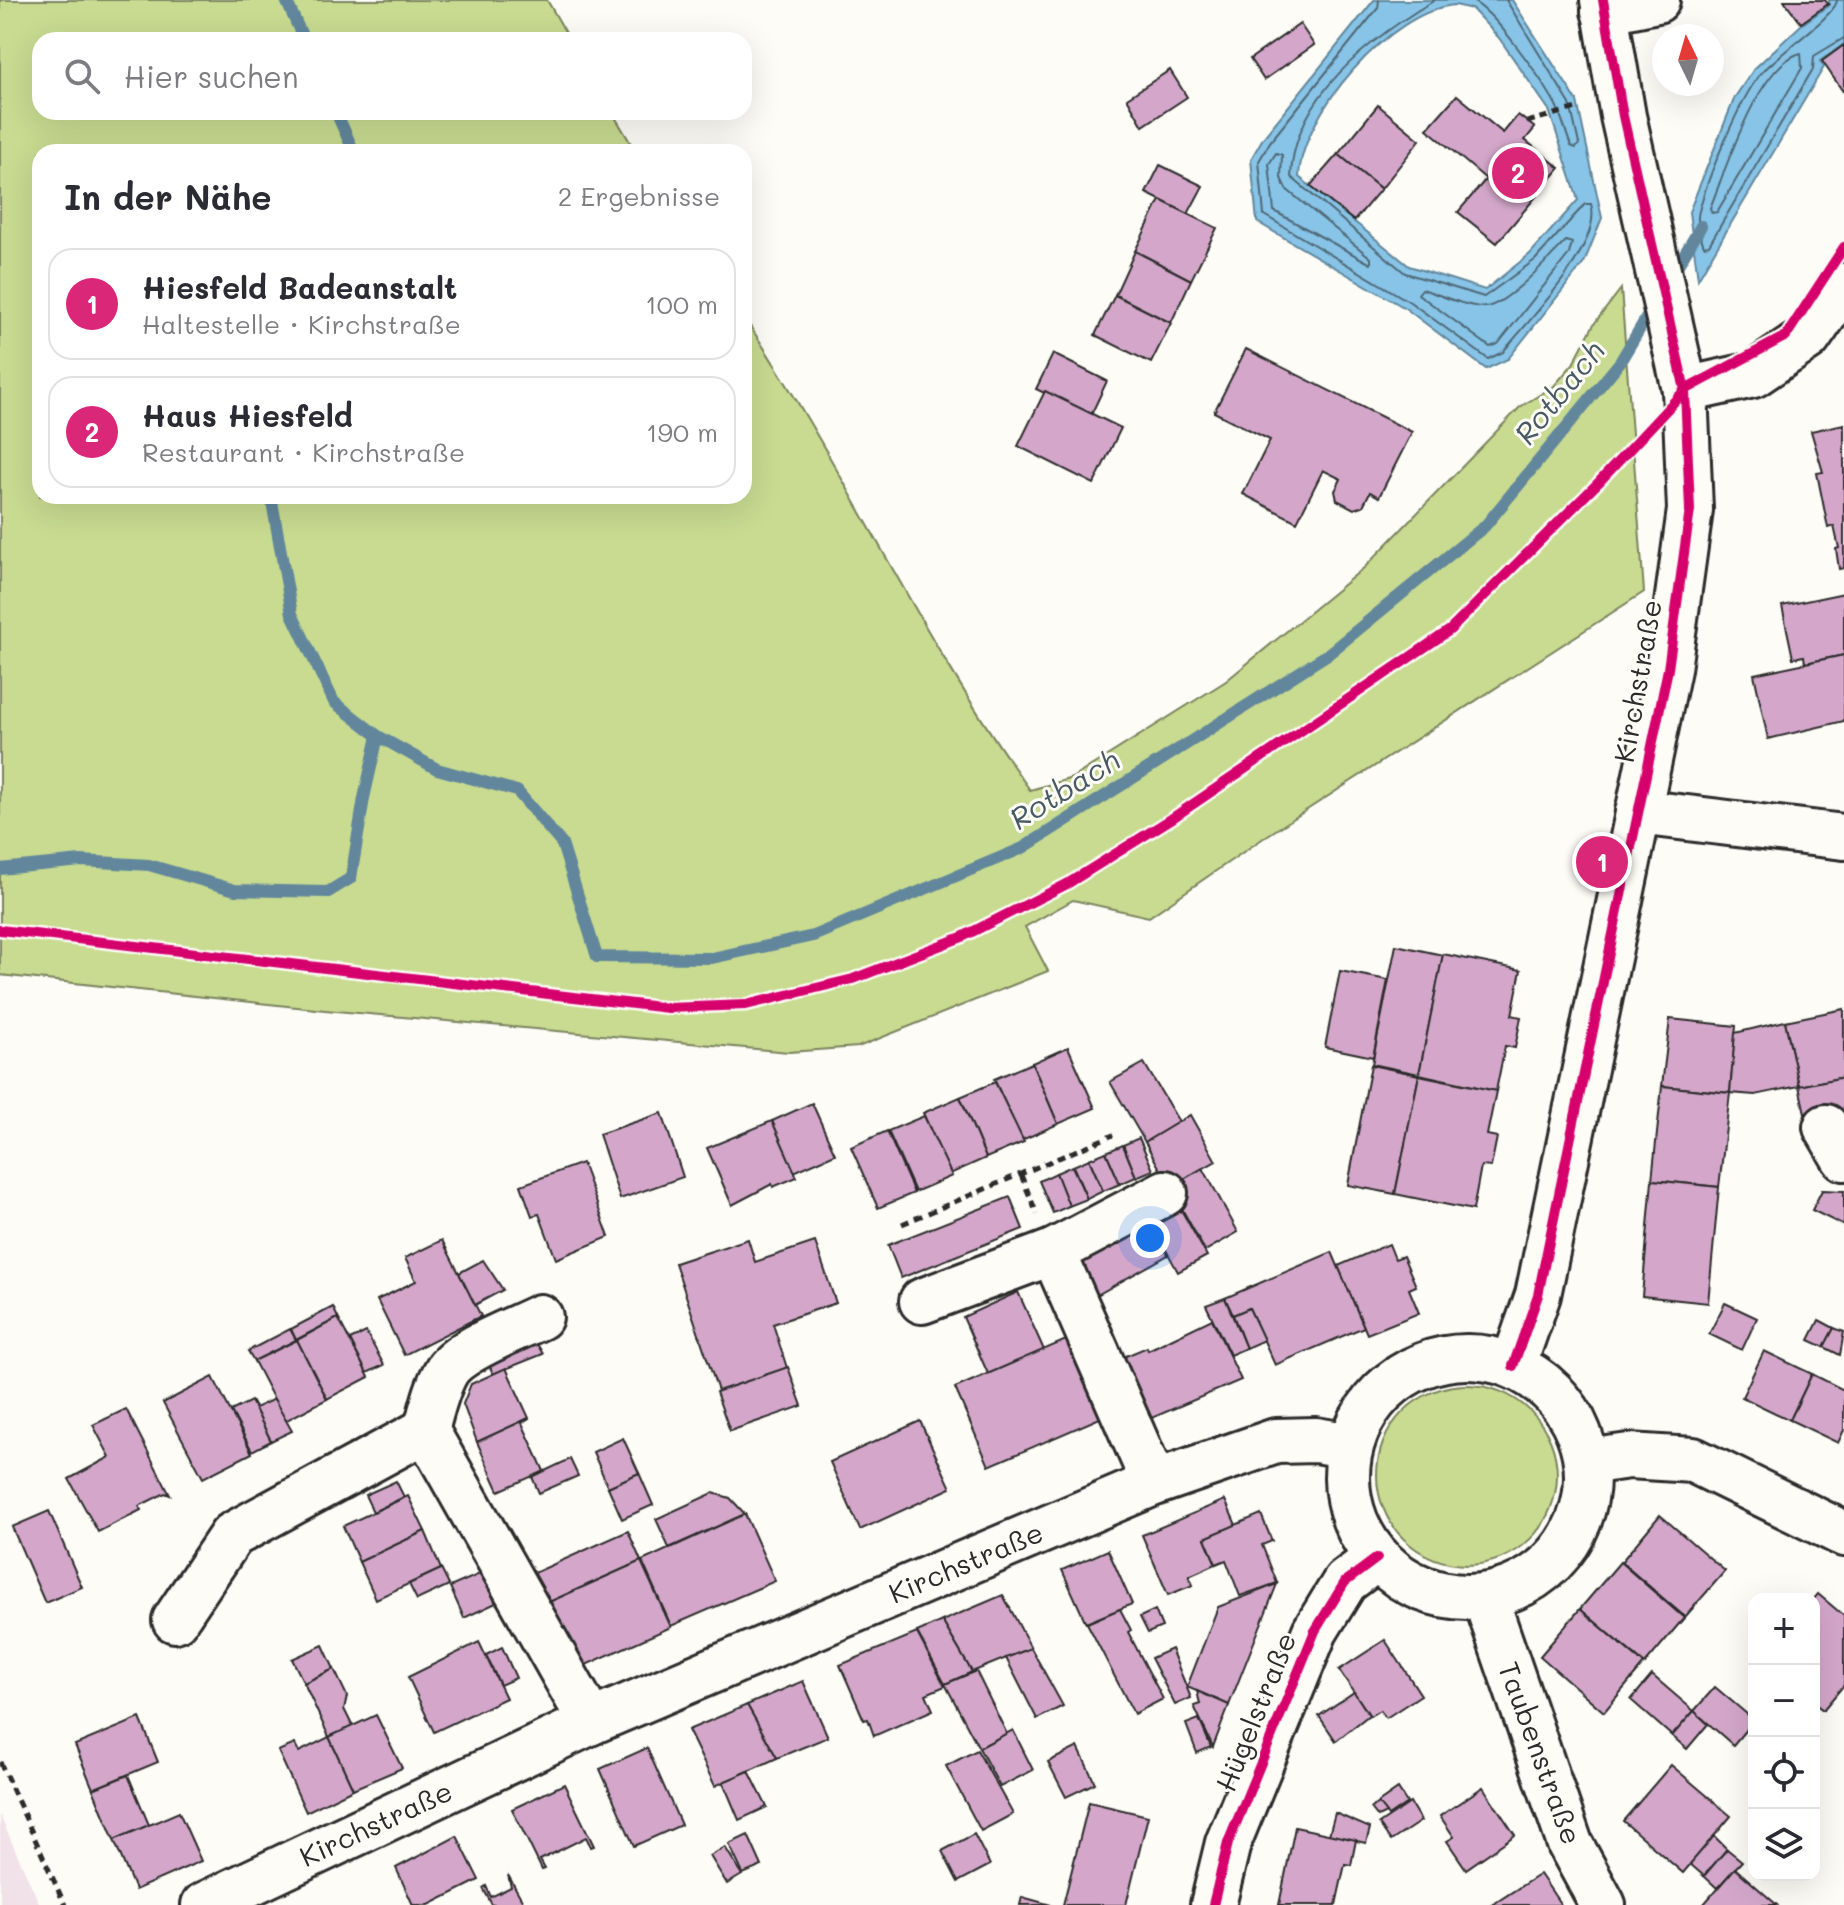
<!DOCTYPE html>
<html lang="de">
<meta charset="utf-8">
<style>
body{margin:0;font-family:Mali,sans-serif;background:#f7f7f7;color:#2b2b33}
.controls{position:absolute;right:24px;bottom:24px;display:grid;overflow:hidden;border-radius:16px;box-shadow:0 8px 32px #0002}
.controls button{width:72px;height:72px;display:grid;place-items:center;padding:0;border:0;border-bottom:2px solid #e1e1e2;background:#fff;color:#2b2b33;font:40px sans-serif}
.compass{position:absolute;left:1652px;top:24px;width:72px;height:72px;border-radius:50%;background:#fff;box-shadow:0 8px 32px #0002;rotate:355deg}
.you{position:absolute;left:1150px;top:1238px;width:28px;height:28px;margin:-20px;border:6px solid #fff;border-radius:50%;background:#1a73e8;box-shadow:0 0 0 12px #1a73e833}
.badge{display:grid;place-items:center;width:52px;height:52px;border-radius:50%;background:#db2777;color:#fff;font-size:26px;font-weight:700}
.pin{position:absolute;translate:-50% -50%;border:4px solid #fff;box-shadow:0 2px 8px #0006}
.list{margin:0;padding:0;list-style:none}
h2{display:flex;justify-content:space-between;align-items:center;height:104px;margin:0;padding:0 32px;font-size:34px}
h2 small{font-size:26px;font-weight:400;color:#7c7c81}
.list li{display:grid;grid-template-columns:52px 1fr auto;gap:24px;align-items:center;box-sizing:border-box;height:112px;margin:0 16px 16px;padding:0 16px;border:2px solid #e1e1e2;border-radius:24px}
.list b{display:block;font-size:30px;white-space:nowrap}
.list p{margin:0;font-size:26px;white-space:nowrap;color:#7c7c81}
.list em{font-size:26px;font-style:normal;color:#7c7c81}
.icon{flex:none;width:44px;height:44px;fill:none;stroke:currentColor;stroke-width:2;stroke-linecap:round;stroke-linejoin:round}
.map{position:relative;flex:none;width:1844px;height:1905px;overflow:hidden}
.search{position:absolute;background:#fff;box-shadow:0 8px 32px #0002;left:32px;top:32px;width:720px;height:88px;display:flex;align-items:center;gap:20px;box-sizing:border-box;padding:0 28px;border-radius:24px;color:#7c7c81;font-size:30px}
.panel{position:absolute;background:#fff;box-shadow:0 8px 32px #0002;left:32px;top:144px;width:720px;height:360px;border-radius:24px}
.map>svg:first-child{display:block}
.built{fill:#f1e2ea}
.green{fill:#c8db90;stroke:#7a835e;stroke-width:2}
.water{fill:#87c4e7;stroke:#62879c;stroke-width:2;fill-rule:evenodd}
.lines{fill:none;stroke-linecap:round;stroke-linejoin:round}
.shore{stroke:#506876;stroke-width:2}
.stream{stroke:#62879c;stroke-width:12}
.building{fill:#d4a7ca;stroke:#2b2b2b;stroke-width:2}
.minor-casing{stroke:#2b2b2b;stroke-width:50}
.path{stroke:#2b2b2b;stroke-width:5;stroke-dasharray:8 6;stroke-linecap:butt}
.minor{stroke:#fdfcf7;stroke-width:44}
.cycleway-casing{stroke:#fdfcf7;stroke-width:15}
.cycleway{stroke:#d6006c;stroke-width:10}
.labels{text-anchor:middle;stroke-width:6;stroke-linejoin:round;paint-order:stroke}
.street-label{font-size:28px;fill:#2b2b2b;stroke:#fdfcf7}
.water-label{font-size:30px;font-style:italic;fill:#475963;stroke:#fdfcf7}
</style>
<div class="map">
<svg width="1844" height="1905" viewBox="0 0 1844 1905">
<rect width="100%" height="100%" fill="#fdfcf7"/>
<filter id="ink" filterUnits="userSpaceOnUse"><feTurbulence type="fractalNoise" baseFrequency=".0125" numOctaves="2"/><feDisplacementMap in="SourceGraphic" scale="16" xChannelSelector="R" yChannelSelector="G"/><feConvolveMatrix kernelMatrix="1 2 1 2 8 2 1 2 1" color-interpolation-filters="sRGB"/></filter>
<g filter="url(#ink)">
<polygon class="built" points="0,1815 2,1820 40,1905 0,1905"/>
<g class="green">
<path d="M0,0H547L570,40H40V112H612L636,152H40V496H744V317C846,470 922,641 1030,790L1072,778L1226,681L1365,567L1520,407L1554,386L1573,364L1594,324L1621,289L1644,592L1268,835L1149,917L1073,900L1025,927L1048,971L858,1047L789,1052L325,1010L0,975Z"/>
<circle cx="1467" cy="1475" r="90"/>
</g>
<g class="water">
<path d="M1374,0H1512L1577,101L1602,218L1584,263L1508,359L1486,369L1405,308L1257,222L1251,159L1263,138ZM1455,5L1472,9L1499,38L1549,110L1578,200L1530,254L1485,290L1409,266L1299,177C1301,113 1391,11 1455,5Z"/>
<polygon points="1829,0 1844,0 1844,44 1820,61 1824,67 1698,279 1689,212 1735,97 1754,69 1801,25 1829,5"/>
</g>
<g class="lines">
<g class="shore">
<path d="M1379,0L1378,8L1270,142L1259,161L1264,215L1410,302L1488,359L1503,352C1528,321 1604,244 1591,204H1585L1535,260L1484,297L1405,273L1291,177C1293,96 1372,37 1435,0"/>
<path d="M1469,0C1492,6 1544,83 1556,105C1562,118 1566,133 1571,146L1576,148L1579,144L1570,104L1506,0"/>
<path d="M1837,0C1837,15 1772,58 1759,76C1739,101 1707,179 1699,211C1696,220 1700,237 1704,246L1709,245L1813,69L1814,56L1844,38"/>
<path d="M1801,53L1802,68L1717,212L1712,213L1710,208C1726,169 1758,64 1801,53Z"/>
<polygon points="1276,153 1282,155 1281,178 1286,189 1371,258 1371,264 1274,211 1269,164"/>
<path d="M1566,241L1572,243L1569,254L1498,344L1490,347L1418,294L1422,289C1441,295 1463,306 1483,307C1504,309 1551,256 1566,241Z"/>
</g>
<g class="stream">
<polyline points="286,0 304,40"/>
<polyline points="336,112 354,152"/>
<polyline points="1672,275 1701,226"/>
<polyline points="271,496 292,614 334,702 378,736 437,769 517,791 562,844 597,957 712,958 813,936 1023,848 1328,654 1485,526 1620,362 1654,305"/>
<polyline points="0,869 81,861 149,865 235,890 328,892 351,878 364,798 378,736"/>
</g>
</g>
<g class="building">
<polygon points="1784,0 1825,0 1828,4 1801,23"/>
<polygon points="1300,24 1314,45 1264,80 1250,59"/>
<polygon points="1844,45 1844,93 1822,61"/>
<polygon points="1170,70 1187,97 1143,126 1127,98"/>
<polygon points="1457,95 1503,133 1518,115 1535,128 1525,140 1560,168 1497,243 1458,212 1486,179 1427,129"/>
<polygon points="1378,105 1420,140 1381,189 1338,154"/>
<polygon points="1338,154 1381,189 1354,221 1310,186"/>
<polygon points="1160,165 1203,186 1188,214 1146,193"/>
<polygon points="1160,200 1217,228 1191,280 1135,251"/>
<polygon points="1135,251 1191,280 1171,323 1115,295"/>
<polygon points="1115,295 1171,323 1151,363 1095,335"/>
<polygon points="1246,349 1412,432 1379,497 1370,492 1363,506 1354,509 1337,500 1335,491 1341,479 1323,470 1297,522 1243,494 1270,440 1214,412"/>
<polygon points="1053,354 1107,381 1091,415 1036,389"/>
<polygon points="1045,391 1121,428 1094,484 1018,446"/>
<polygon points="1844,424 1844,568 1839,569 1836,549 1839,548 1834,526 1828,528 1817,473 1823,472 1811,431"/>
<polygon points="1844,593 1844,655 1805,663 1804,656 1793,658 1782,606"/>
<polygon points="1844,655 1844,721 1768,739 1754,674"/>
<polygon points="1396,945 1443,955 1419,1074 1372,1064"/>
<polygon points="1443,954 1521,970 1512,1015 1521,1017 1515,1048 1505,1046 1496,1091 1419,1074"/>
<polygon points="1340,971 1388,980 1373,1057 1325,1047"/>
<polygon points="1844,1009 1844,1077 1799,1086 1785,1021"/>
<polygon points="1670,1019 1736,1026 1730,1093 1662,1086"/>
<polygon points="1785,1021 1799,1086 1755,1095 1730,1093 1735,1033"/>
<polygon points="1068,1047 1095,1108 1058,1124 1032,1063"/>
<polygon points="1032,1063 1058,1124 1022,1140 994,1079"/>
<polygon points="1144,1063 1179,1122 1145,1142 1110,1082"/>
<polygon points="1371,1065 1419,1075 1395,1194 1348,1185"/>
<polygon points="1419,1075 1496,1091 1487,1135 1497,1137 1491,1167 1481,1166 1473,1210 1395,1194"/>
<polygon points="1844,1077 1844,1110 1806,1118 1799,1086"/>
<polygon points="995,1082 1024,1142 986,1158 960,1097"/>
<polygon points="1662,1086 1730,1093 1719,1187 1652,1180"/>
<polygon points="960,1097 986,1158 950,1174 923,1113"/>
<polygon points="812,1103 835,1154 794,1172 772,1121"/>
<polygon points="662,1113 683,1177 620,1199 599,1134"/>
<polygon points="1190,1115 1216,1161 1170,1187 1145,1142"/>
<polygon points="924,1116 952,1176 915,1192 888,1131"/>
<polygon points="772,1121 797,1177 773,1187 772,1184 732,1205 707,1148"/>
<polygon points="887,1131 914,1193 878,1208 851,1147"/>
<polygon points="1139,1138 1153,1170 1136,1177 1123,1145"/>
<polygon points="1123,1145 1136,1177 1120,1184 1106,1152"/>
<polygon points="1106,1152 1120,1184 1103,1191 1089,1159"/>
<polygon points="1089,1159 1103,1191 1087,1199 1073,1166"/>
<polygon points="582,1163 609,1237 556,1259 539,1214 532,1216 521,1185"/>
<polygon points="1072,1166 1087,1199 1069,1206 1056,1173"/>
<polygon points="1203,1168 1238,1232 1205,1251 1170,1187"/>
<polygon points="1056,1173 1069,1206 1053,1213 1039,1181"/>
<polygon points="1652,1180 1719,1187 1708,1303 1642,1296"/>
<polygon points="1822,1190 1844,1191 1844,1226 1812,1210"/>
<polygon points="1010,1197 1023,1229 901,1278 888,1245"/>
<polygon points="1180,1208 1207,1256 1178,1272 1152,1224"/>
<polygon points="1151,1224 1168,1255 1090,1299 1072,1268"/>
<polygon points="748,1239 755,1262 815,1242 836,1303 773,1324 787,1368 718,1391 675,1263"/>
<polygon points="442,1240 481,1316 404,1355 377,1300 416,1281 405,1258"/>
<polygon points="1389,1244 1395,1259 1403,1256 1416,1286 1409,1289 1419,1313 1367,1334 1338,1266"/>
<polygon points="1332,1252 1364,1327 1275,1365 1249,1308 1233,1315 1225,1298"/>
<polygon points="483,1260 503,1290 475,1305 459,1273"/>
<polygon points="1018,1292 1044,1350 988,1374 963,1317"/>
<polygon points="1225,1298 1246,1348 1230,1355 1206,1305"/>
<polygon points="1725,1303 1757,1318 1742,1350 1709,1334"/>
<polygon points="333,1307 338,1318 296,1340 291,1329"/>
<polygon points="1249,1308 1264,1340 1246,1348 1233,1315"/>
<polygon points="338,1318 369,1377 327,1399 297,1340"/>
<polygon points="1212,1319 1241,1380 1147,1420 1121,1358 1147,1347 1148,1350"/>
<polygon points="1819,1320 1834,1328 1824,1347 1809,1340"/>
<polygon points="1834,1328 1844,1332 1840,1355 1824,1347"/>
<polygon points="290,1329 296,1340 254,1361 248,1351"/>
<polygon points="366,1332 384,1365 367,1373 350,1340"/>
<polygon points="530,1332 543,1354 493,1374 485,1354"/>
<polygon points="297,1340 327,1399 285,1421 254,1361"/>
<polygon points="1066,1340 1100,1418 989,1466 955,1388"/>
<polygon points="1764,1351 1812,1374 1790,1420 1742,1397"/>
<polygon points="788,1367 802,1406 730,1431 716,1392"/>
<polygon points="506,1368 529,1418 477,1442 463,1404 471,1384"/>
<polygon points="1812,1374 1844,1390 1844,1430 1838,1443 1790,1420"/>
<polygon points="213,1377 252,1453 203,1478 163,1403"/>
<polygon points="274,1399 292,1431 271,1441 251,1401 255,1408"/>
<polygon points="251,1401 271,1441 252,1451 231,1411"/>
<polygon points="126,1409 170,1495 165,1493 139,1506 141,1510 98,1532 69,1479 110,1457 93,1425"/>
<polygon points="529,1418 522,1423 544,1471 499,1491 477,1442"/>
<polygon points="920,1421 951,1488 860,1530 830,1462"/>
<polygon points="623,1438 639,1473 608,1487 593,1452"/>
<polygon points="570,1459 578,1476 539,1493 532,1477"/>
<polygon points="639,1473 653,1505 622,1519 608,1487"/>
<polygon points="396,1481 404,1497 373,1512 365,1495"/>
<polygon points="713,1493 730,1498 745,1514 669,1548 656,1519"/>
<polygon points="408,1496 425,1531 359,1562 343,1526"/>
<polygon points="1225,1500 1236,1525 1205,1538 1216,1564 1189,1576 1193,1585 1168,1595 1142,1535"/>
<polygon points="49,1511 82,1587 45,1603 12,1527"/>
<polygon points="745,1514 775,1581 671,1626 642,1561"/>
<polygon points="1261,1514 1272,1541 1262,1545 1277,1583 1240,1596 1226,1560 1216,1564 1205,1538"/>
<polygon points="1660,1515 1725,1571 1685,1617 1621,1562"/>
<polygon points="425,1531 441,1569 376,1599 359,1562"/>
<polygon points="628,1531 641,1561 547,1603 534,1573"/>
<polygon points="1108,1550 1132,1604 1086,1623 1062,1570"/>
<polygon points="641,1561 671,1627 577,1669 547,1603"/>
<polygon points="1620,1562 1684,1618 1645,1664 1580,1609"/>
<polygon points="441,1569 449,1585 417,1600 409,1584"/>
<polygon points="482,1573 496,1603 464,1618 450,1587"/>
<polygon points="1277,1584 1229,1705 1187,1687 1218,1607"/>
<polygon points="1818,1594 1844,1616 1844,1685 1823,1710 1814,1703 1814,1599"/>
<polygon points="1003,1595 1031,1648 972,1672 942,1621"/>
<polygon points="1120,1609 1131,1630 1128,1632 1163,1699 1134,1714 1087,1623"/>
<polygon points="1580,1609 1644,1664 1604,1712 1540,1656"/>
<polygon points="1155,1610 1162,1627 1148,1633 1140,1617"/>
<polygon points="942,1621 972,1672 945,1684 917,1632"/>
<polygon points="917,1633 945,1686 926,1694 933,1710 874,1736 868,1719 864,1720 840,1665"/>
<polygon points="1385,1640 1421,1695 1386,1718 1380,1710 1370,1716 1339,1670"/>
<polygon points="479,1642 506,1698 434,1732 408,1677"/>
<polygon points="323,1645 334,1669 304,1683 292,1659"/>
<polygon points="502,1647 516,1678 500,1685 486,1655"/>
<polygon points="1031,1648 1063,1706 1037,1719 1006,1658"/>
<polygon points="1171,1649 1191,1698 1175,1705 1151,1658"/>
<polygon points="334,1669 347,1696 344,1709 353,1727 329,1737 304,1683"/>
<polygon points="976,1671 1007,1734 979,1748 945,1684"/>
<polygon points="1652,1675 1694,1711 1672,1736 1631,1700"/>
<polygon points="803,1681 828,1737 777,1758 747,1705"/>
<polygon points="1715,1687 1754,1720 1733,1745 1694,1711"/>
<polygon points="1197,1691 1229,1705 1213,1747 1194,1706 1200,1704"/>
<polygon points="1354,1692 1369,1715 1336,1741 1319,1716"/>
<polygon points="747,1705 777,1758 715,1786 688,1730"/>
<polygon points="1694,1711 1708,1724 1687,1749 1672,1736"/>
<polygon points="376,1715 402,1768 353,1789 329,1737"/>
<polygon points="140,1718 158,1762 93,1789 75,1745"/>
<polygon points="1199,1719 1211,1747 1197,1753 1186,1724"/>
<polygon points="1013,1730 1033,1770 1000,1787 979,1748"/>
<polygon points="329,1737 353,1789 306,1812 278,1751 295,1744 299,1752"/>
<polygon points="1078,1747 1095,1783 1066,1797 1048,1762"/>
<polygon points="647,1748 681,1825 634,1846 600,1769"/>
<polygon points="977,1750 1013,1814 981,1831 946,1766"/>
<polygon points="1671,1765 1731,1816 1683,1873 1623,1821"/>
<polygon points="749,1771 767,1807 739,1820 723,1782"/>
<polygon points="128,1775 149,1825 114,1840 93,1789"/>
<polygon points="564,1784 594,1846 591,1847 586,1837 540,1860 545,1869 542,1870 512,1809"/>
<polygon points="1483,1787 1515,1835 1466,1869 1447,1841 1454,1837 1440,1816"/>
<polygon points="1398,1789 1407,1803 1388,1816 1378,1803"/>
<polygon points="1089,1802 1148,1816 1126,1905 1063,1905"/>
<polygon points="1378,1803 1386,1813 1378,1817 1371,1808"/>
<polygon points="1410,1803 1421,1821 1391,1841 1379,1824"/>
<polygon points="179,1812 201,1861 135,1890 114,1840"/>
<polygon points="1335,1813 1370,1828 1366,1843 1329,1835"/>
<polygon points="1295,1827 1356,1840 1351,1865 1345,1864 1336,1905 1279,1905"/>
<polygon points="974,1834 990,1865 958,1882 942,1851"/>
<polygon points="748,1835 762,1866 743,1874 729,1844"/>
<polygon points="457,1836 479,1880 429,1905 413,1905 396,1868"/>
<polygon points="1714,1836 1727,1849 1704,1876 1690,1864"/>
<polygon points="725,1847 742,1875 727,1884 710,1856"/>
<polygon points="1727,1849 1742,1861 1717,1888 1704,1876"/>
<polygon points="1735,1868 1736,1869 1777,1905 1703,1905"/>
<polygon points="1540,1874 1561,1905 1492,1905"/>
<polygon points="508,1875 525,1905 492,1905 483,1888 486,1886 491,1897 511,1887"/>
<polygon points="1022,1897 1051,1905 1020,1905"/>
</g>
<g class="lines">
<defs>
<g id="minor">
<polyline points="1604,11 1657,0"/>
<polyline points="1685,390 1753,375 1808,338 1844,286"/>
<polyline points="1638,812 1844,837"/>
<polyline points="1826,1127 1844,1158"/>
<polyline points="922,1301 1053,1252"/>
<circle cx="1467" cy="1477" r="120"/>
<polyline points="1513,1366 1538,1295 1668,669 1690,510 1685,390 1623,116 1603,0"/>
<path d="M426,1430C432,1410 436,1388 447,1370C461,1349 516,1329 540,1317"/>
<polyline points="1587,1462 1629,1456 1693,1460 1844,1534"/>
<polyline points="1154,1483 1053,1252 1165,1193"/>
<polyline points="1485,1597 1570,1844 1603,1905"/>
<polyline points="175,1620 232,1535 426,1430 591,1722"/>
<polyline points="204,1905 591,1722 1154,1483 1276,1441 1316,1440 1350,1446"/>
<polyline points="1213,1905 1228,1843 1315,1631 1345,1582 1377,1558"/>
</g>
</defs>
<use href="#minor" class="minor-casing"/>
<g class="path">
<polyline points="1527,122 1580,107"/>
<polyline points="1021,1175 1037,1214"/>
<polyline points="902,1224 1113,1135"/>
<polyline points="0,1762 65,1905"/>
</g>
<use href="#minor" class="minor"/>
<defs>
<g id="cycleway">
<polyline points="0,930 668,1008 746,1005 853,979 962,937 1067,884 1171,819 1450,630 1599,482 1685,390 1786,336 1844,247"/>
<polyline points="1513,1366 1538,1295 1668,669 1690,510 1685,390 1623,116 1603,0"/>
<polyline points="1213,1905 1228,1843 1315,1631 1345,1582 1377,1558"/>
</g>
</defs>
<use href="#cycleway" class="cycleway-casing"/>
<use href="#cycleway" class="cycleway"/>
</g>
</g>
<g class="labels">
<g class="street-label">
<text transform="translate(1638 681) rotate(-80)" y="10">Kirchstraße</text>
<text transform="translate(966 1563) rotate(-23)" y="10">Kirchstraße</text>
<text transform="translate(1256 1712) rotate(-68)" y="10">Hügelstraße</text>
<text transform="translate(1540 1753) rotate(70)" y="10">Taubenstraße</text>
<text transform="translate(376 1824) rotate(-25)" y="10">Kirchstraße</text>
</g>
<g class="water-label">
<text transform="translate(1560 393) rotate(-51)" y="10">Rotbach</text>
<text transform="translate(1065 790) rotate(-32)" y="10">Rotbach</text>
</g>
</g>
</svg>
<div class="controls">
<button>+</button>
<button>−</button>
<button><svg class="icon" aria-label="locate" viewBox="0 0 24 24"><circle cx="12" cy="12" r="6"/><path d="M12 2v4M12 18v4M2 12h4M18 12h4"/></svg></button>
<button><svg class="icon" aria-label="layers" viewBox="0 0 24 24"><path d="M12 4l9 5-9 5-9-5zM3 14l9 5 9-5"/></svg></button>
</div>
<svg class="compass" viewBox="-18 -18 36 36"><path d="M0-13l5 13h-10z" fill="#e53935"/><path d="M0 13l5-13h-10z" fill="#7c7c81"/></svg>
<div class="you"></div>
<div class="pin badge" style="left:1602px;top:862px">1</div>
<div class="pin badge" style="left:1518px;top:173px">2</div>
<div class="search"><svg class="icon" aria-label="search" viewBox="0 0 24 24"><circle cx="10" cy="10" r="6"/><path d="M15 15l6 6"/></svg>Hier suchen</div>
<section class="panel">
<h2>In der Nähe<small>2 Ergebnisse</small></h2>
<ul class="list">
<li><span class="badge">1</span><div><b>Hiesfeld Badeanstalt</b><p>Haltestelle · Kirchstraße</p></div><em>100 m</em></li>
<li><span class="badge">2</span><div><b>Haus Hiesfeld</b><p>Restaurant · Kirchstraße</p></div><em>190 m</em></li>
</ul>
</section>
</div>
